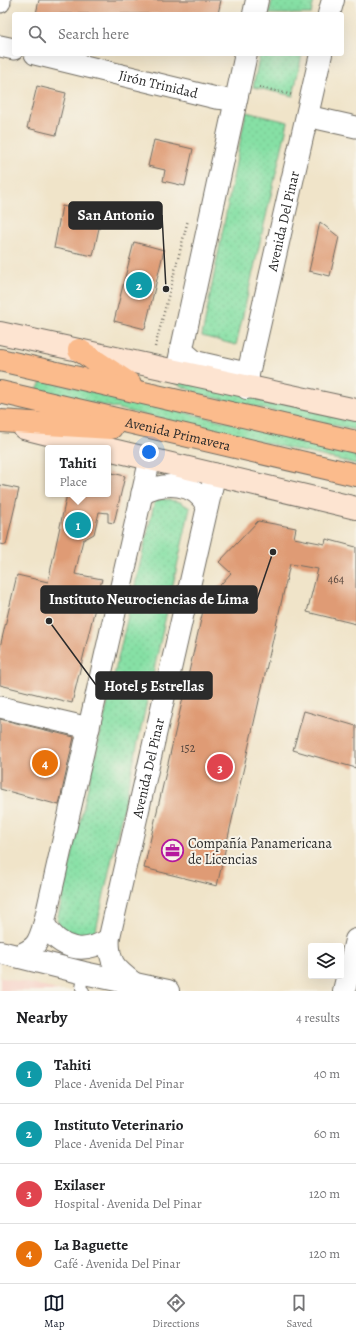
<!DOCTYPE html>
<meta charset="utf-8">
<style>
body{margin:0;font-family:Alegreya,serif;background:#f6f6f6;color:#202124}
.controls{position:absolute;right:12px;bottom:12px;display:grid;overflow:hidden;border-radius:4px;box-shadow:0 4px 16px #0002}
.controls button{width:36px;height:36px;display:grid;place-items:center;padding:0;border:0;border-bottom:1px solid #e0e0e0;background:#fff;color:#202124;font:20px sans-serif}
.you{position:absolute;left:149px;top:452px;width:14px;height:14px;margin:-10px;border:3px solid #fff;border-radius:50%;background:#1a73e8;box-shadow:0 0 0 6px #1a73e833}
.badge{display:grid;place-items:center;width:26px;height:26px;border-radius:50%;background:#111827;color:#fff;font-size:13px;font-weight:700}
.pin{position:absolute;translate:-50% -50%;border:2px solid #fff;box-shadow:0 1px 4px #0006}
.popup{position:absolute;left:45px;top:445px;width:66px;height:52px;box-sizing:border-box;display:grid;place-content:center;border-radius:4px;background:#fff;filter:drop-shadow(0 1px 3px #0005);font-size:13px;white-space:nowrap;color:#757577}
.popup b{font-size:15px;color:#202124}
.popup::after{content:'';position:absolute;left:50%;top:100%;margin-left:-8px;border:8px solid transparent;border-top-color:#fff}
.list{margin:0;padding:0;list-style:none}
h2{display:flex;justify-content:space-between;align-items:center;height:52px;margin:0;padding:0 16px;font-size:17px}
h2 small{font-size:13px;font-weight:400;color:#757577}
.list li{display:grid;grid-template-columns:26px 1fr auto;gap:12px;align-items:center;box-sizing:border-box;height:60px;padding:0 16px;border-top:1px solid #e0e0e0}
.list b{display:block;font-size:15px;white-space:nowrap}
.list p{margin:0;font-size:13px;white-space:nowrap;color:#757577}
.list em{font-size:13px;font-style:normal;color:#757577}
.icon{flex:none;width:22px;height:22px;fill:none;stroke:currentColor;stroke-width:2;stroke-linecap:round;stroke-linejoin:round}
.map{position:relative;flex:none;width:356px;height:991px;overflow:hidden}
.search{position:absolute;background:#fff;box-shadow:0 4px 16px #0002;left:12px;right:12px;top:12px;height:44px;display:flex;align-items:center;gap:10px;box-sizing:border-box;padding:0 14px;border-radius:4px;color:#757577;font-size:15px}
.sheet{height:292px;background:#fff}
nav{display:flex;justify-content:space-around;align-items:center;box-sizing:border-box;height:56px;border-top:1px solid #e0e0e0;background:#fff;font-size:11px;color:#757577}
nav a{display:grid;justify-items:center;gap:2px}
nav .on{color:#111827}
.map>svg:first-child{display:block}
.built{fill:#f7d1c7}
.grass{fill:url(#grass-dots);stroke:#588668}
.building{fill:#df9b75}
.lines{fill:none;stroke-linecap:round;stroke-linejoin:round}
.service-casing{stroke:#706c62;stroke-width:12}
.minor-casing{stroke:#706c62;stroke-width:23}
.tertiary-casing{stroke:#706c62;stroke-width:24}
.secondary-casing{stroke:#706c62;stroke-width:24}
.primary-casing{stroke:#706c62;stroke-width:24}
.path{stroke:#706c62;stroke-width:2.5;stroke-dasharray:1 3;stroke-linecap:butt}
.service{stroke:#fff;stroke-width:10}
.minor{stroke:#fff;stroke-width:21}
.tertiary{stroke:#fff;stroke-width:22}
.secondary{stroke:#fde4d1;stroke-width:22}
.primary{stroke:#fbbb8c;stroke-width:22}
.labels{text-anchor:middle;stroke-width:4;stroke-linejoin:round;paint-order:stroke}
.number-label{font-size:12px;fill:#58473e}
.street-label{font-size:14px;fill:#2b2b2b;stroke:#f7f3e8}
.poi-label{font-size:14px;fill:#2b2b2b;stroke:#f7f3e8;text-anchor:start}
.leader{fill:none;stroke:#2b2b2b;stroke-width:1.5}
.callout-dot{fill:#2b2b2b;stroke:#f7f3e8;stroke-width:1.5}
.callout{fill:#2b2b2b;stroke:#2b2b2b;stroke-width:1.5}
.callout-label{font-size:15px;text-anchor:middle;font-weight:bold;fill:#fff}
</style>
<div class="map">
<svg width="356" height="991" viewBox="0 0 356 991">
<defs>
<pattern id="grass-dots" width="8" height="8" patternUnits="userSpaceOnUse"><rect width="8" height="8" fill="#86e0a5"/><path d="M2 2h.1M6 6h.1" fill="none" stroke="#74c08e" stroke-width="1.8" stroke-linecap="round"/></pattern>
</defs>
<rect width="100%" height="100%" fill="#f7f3e8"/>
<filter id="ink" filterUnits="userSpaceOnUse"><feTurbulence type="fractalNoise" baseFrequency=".025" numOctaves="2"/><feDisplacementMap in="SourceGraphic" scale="8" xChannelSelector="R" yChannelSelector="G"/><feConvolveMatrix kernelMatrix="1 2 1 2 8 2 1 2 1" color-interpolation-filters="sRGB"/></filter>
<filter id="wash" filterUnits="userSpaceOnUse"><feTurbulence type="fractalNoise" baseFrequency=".012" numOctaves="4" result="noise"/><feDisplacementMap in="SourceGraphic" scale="16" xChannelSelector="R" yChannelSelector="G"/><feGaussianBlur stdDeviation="0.9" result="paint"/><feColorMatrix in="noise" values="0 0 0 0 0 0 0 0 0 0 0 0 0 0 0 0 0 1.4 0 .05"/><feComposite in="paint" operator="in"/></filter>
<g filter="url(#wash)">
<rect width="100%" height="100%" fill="#f0e4c9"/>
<polygon class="built" points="0,977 62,991 0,991"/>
<g class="grass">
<polygon points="272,0 314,0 311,14 269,14"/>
<polygon points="260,54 302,54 293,96 253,87"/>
<polygon points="246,112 288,122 236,345 202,336"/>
<polygon points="152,371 356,419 356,430 198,394"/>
<polygon points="42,380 356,451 356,464 37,390"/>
<path d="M165,499L180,502L190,508L96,930C78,945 66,940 57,920L155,500Z"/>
</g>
<g id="blocks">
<g class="building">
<polygon points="39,0 221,0 218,14 36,14"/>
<polygon points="37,86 66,93 56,135 27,128"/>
<polygon points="154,140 193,149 185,186 163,181 165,170 148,166"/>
<polygon points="62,206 102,214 93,256 54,248"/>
<polygon points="320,222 339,237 330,276 309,271"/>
<polygon points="134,242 164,250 145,329 114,321"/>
<polygon points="108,472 125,476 114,523 108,522 108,513 99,512 94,534 83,540 75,574 102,579 72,703 0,685 0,647 17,575 48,582 67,494 108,494"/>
<polygon points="0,485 19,489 6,545 0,544"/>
<polygon points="258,521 296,528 294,538 325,544 326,539 356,547 356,624 307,612 318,569 290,564 217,886 144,868 205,602 231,573 219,562"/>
<polygon points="304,711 356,726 356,768 293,750"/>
<polygon points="0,719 74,737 59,805 0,789"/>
</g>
</g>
</g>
<g filter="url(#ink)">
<use href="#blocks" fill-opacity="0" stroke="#706c62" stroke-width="1"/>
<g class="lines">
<defs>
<polyline id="service" points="84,973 81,988 84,991"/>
<g id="minor">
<polyline points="0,2 0,0"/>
<polyline points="0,46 14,49"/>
<path id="s1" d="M35,54L216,98L236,100"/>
<polyline points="307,116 356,127"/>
<path d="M142,493C163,482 196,481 207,507"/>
<polyline points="0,707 89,728"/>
<path d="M44,924C61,950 83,955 109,939"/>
<path d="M17,956C36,948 38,944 44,924L150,459"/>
<path id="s2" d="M134,983C115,968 109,964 109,939L215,474"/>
</g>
<g id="tertiary">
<polyline points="254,14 257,0"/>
<polyline points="329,14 333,0"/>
<polyline points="181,350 195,362 248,374"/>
<polyline points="177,371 246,54"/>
<path id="s3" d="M247,388L248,374L321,54"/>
<polyline points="0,952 84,973 168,991"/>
<polyline points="344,991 356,940"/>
</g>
<g id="secondary">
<polyline points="0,333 356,410"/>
<polyline points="24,428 104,448"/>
<polyline points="108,449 356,508"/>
</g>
<g id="primary">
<polyline points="79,350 130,384"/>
<polyline points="0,360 356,442"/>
<path id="s4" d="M0,392L356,475"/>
<polyline points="0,421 111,428"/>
</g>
</defs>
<use href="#service" class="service-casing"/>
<use href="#minor" class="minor-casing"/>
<use href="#tertiary" class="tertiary-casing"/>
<use href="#secondary" class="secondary-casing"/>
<use href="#primary" class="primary-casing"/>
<g class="path">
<polyline points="259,87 293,95"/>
<polyline points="155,347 188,220"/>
</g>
<use href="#service" class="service"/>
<use href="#minor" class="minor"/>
<use href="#tertiary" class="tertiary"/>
<use href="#secondary" class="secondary"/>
<use href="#primary" class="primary"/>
</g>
</g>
<defs>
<symbol id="office-ring" viewBox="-11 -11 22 22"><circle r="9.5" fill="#f7f3e8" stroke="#b5179e" stroke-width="1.5"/><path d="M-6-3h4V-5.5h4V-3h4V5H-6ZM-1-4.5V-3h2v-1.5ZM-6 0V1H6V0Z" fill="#b5179e"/></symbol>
</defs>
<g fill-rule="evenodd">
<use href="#office-ring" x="160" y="838" width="25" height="25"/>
</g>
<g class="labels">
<g class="number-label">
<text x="336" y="583">464</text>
<text x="188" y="752">152</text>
</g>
<g class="street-label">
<text dy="5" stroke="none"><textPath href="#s1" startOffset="127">Jirón Trinidad</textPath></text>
<text dy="5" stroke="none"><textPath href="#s3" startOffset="171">Avenida Del Pinar</textPath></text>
<text dy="5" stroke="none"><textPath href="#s4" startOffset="183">Avenida Primavera</textPath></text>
<text dy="5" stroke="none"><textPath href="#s2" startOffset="229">Avenida Del Pinar</textPath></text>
</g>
<g class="poi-label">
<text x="188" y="848">Compañía Panamericana<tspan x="188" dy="16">de Licencias</tspan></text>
</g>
</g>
<path class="leader" d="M166 289L162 215M273 552L257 599M49 621L96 685"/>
<g class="callout-dot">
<circle cx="166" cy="289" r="4"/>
<circle cx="273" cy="552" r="4"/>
<circle cx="49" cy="621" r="4"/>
</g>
<g class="callout">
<rect x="69" y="202" width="93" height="27" rx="4"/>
<rect x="41" y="586" width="216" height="27" rx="4"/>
<rect x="96" y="672" width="116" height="27" rx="4"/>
</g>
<g class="callout-label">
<text x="116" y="220">San Antonio</text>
<text x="149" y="604">Instituto Neurociencias de Lima</text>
<text x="154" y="691">Hotel 5 Estrellas</text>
</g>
</svg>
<div class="controls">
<button><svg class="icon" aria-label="layers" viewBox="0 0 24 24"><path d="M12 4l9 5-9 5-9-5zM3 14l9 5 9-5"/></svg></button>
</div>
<div class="you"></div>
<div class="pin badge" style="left:78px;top:525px;background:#0f9aa8">1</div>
<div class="popup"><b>Tahiti</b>Place</div>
<div class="pin badge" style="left:139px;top:285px;background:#0f9aa8">2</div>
<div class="pin badge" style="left:220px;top:767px;background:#e0444e">3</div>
<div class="pin badge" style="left:45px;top:763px;background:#e8710a">4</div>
<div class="search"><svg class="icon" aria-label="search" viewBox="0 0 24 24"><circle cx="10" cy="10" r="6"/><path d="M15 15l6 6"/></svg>Search here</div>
</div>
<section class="sheet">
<h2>Nearby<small>4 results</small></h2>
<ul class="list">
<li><span class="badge" style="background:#0f9aa8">1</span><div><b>Tahiti</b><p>Place · Avenida Del Pinar</p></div><em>40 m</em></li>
<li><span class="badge" style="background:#0f9aa8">2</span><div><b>Instituto Veterinario</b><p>Place · Avenida Del Pinar</p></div><em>60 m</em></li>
<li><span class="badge" style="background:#e0444e">3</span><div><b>Exilaser</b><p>Hospital · Avenida Del Pinar</p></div><em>120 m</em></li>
<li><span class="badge" style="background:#e8710a">4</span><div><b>La Baguette</b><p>Café · Avenida Del Pinar</p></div><em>120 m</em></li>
</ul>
</section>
<nav>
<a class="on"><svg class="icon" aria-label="map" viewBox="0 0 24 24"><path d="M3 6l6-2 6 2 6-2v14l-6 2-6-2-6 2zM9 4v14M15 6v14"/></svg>Map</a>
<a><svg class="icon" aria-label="directions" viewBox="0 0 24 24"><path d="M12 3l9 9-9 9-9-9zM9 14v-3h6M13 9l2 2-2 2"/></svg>Directions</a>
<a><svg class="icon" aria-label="saved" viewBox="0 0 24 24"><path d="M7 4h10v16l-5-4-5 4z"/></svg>Saved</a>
</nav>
